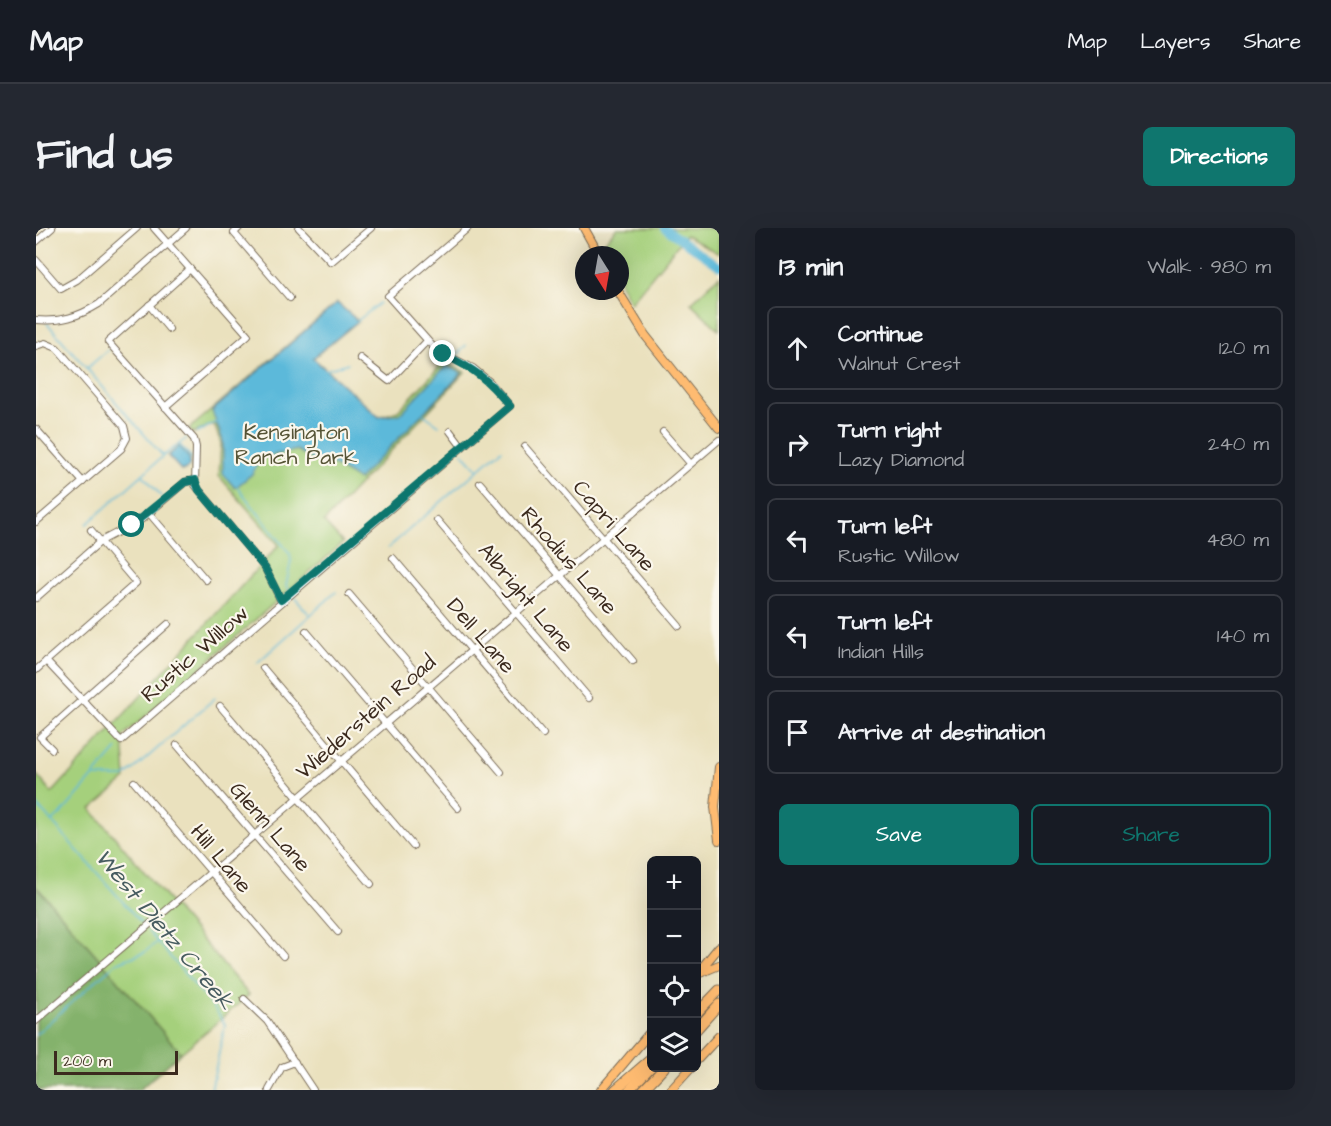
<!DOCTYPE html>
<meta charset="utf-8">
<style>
body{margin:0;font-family:"Architects Daughter",sans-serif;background:#242831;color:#f1f3f6}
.controls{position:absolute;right:18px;bottom:18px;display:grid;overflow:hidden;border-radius:9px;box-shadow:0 6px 24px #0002}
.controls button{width:54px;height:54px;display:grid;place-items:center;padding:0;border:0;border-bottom:2px solid #363941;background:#171b24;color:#f1f3f6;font:30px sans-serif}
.compass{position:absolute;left:539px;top:18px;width:54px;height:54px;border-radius:50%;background:#171b24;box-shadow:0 6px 24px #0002;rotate:169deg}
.scale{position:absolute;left:18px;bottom:15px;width:124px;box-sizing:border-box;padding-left:6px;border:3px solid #3b2a1e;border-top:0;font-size:16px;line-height:21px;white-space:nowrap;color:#3b2a1e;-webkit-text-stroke:4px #fbf7ec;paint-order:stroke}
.stop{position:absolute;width:18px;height:18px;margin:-14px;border:4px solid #0f766e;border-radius:50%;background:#fff}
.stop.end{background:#0f766e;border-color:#fff;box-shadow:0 2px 6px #0008}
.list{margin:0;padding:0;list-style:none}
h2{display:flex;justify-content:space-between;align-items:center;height:78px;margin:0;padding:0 24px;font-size:26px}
h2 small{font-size:20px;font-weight:400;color:#9ea1a6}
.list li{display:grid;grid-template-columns:39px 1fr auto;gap:18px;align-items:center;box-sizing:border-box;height:84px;margin:0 12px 12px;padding:0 12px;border:2px solid #363941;border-radius:9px}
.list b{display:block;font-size:22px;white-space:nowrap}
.list p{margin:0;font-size:20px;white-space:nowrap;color:#9ea1a6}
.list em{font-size:20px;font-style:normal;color:#9ea1a6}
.actions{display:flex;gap:12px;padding:18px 24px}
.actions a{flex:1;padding:14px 0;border:2px solid #0f766e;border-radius:9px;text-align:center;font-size:21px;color:#0f766e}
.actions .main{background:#0f766e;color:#fff}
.icon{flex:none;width:33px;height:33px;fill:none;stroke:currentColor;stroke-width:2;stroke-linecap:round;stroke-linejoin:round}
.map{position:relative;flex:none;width:683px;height:862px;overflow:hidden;border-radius:9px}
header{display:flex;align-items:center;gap:36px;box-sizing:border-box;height:84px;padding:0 30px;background:#171b24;border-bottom:2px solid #363941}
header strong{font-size:28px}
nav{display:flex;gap:33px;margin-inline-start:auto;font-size:21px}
.intro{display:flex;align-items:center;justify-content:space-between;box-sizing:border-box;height:144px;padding:0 36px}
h1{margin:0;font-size:42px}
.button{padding:15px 27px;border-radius:9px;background:#0f766e;color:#fff;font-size:21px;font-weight:700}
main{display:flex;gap:36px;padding:0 36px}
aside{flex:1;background:#171b24;border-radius:9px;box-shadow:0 6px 24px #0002}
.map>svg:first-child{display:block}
.green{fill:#a5d07c;stroke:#707d4d;stroke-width:1.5}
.forest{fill:#84b26c;stroke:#606e45;stroke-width:1.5}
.water{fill:#5cb9da;stroke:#4c727c;stroke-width:1.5}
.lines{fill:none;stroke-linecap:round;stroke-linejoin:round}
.stream{stroke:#5cb9da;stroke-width:1.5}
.river{stroke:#5cb9da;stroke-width:8}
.minor-casing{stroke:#786a56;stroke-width:8}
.major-casing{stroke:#786a56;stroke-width:10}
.highway-casing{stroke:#786a56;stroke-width:11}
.minor{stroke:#fff;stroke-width:6}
.major{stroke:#febb71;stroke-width:8}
.highway{stroke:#febb71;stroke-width:9}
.route{stroke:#0f766e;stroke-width:8}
.labels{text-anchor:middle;stroke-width:4.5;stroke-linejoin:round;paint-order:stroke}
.park-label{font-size:22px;fill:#565436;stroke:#fbf7ec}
.street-label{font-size:22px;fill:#3b2a1e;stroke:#fbf7ec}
.water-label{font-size:24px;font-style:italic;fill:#475c60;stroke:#fbf7ec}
</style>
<header>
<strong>Map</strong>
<nav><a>Map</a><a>Layers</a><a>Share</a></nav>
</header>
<div class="intro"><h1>Find us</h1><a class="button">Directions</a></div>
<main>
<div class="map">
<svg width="683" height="862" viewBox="0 0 683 862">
<rect width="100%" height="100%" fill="#fbf7ec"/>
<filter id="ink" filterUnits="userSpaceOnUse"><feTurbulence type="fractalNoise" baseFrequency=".0167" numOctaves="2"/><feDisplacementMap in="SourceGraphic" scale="12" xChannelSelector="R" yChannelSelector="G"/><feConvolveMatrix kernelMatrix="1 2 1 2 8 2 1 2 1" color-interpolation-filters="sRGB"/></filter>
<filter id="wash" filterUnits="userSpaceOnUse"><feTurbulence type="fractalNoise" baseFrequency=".008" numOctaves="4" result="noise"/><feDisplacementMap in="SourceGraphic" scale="24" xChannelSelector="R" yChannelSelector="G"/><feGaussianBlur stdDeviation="1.35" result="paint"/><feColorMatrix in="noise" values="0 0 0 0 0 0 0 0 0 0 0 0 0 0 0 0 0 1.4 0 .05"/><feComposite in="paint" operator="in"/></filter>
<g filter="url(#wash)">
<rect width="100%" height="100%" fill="#eae1be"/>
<g class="green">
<polygon points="581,0 683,0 683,26 650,7 594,75 584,55 584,27 571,27 566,17"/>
<polygon points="683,48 683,102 655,75"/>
<polygon points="301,75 322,93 277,130 343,189 362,183 408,134 429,144 288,294 307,315 87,508 90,551 55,581 213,767 145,825 0,658 0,546 16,565 243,317 183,248 185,215 178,196 157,205 153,201"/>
</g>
<polygon class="forest" points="0,658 145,825 103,862 0,862"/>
<g class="water">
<polygon points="301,75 322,93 277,130 343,189 364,186 410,138 426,145 322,252 291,233 277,232 261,222 224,230 216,246 199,260 187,246 187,213 176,183"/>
<polygon points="143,218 154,231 153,239 146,243 132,228"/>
</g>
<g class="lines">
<g class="stream">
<polyline points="321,93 344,75"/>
<polyline points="11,95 127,228 151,210"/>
<polyline points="422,126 430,117"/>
<polyline points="50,141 72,122"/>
<polyline points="290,142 312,135"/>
<polyline points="387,186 403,197"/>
<polyline points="161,205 180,194"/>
<polyline points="143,216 156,230"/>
<polyline points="426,224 442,242"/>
<polyline points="107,247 126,269"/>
<polyline points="200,257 254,326 255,333 250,358 253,362"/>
<polyline points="51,296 126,229"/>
<polyline points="352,320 466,221"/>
<polyline points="257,368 273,386"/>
<polyline points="221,435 300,364"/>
<polyline points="58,549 89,549 179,470"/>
<polyline points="0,576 109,699"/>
<polyline points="16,594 27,584 81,521"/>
<polyline points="112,703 179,781 189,797 175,862"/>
<polyline points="0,806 80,735 109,724 122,713"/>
</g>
<polyline class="river" points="628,0 683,38"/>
</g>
</g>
<g filter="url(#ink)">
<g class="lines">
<defs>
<g id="minor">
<polyline points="118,0 212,107 129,179"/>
<polyline points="203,0 198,5 254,70"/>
<polyline points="263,0 295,34 335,0"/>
<polyline points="0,14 16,0"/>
<polyline points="0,32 25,61 41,52 101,0"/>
<polyline points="154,41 72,114 158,211 160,219 159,257 229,340 245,373"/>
<polyline points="113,77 133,101"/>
<path d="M0,92C25,94 42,89 63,76L150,0"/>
<polyline points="0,118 9,115 21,120 88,198 91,210 85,221 0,294"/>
<polyline points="324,130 353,153 391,113"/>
<polyline points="0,201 47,254"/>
<polyline points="414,203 426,219"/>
<polyline points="627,204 653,234"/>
<polyline points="489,219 643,398"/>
<polyline points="444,255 597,433"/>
<polyline points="113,285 170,352"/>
<polyline points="401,292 553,470"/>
<polyline points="357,330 507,506"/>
<polyline points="313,366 465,544"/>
<polyline points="0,370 65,313 105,292 149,254 158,252"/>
<polyline points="270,403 422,580"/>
<polyline points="10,433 85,513 474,178 454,154 437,140 400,122 352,68 432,0"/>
<polyline points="227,440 377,618"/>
<polyline points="0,442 100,355 55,302"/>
<polyline points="184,478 335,656"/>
<polyline points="141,517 302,704"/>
<polyline points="16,521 4,509 132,396"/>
<polyline points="98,554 247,728"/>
<polyline points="208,771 231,793 277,862"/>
<polyline points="0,793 683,212"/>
<polyline points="233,862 246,839 259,834"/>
</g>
<g id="major">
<polyline points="548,0 563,27"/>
<polyline points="582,63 609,107 683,200"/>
<polyline points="683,539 679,579 683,612"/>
<polyline points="664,745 683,737"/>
<polyline points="660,747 683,719"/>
<polyline points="660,833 683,808"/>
<polyline points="565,862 616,802"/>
<polyline points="635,862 655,840"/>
</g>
<g id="highway">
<polyline points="660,786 683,762"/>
<polyline points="660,802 683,776"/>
<polyline points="579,862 616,830"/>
<polyline points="593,862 616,838"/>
<polyline points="607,862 628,840"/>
</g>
</defs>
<use href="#minor" class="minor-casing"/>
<use href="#major" class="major-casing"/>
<use href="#highway" class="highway-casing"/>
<use href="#minor" class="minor"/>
<use href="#major" class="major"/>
<use href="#highway" class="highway"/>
</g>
</g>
<g class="lines" filter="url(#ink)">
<path class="route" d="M96,297L149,254L159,252L163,262L229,340L245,372L474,178C450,150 440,142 407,126"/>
</g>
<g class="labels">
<g class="park-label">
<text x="260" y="211">Kensington<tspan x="260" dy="25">Ranch Park</tspan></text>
</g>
<g class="street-label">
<text transform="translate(579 297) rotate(49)" y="8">Capri Lane</text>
<text transform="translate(534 332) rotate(49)" y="8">Rhodius Lane</text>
<text transform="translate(491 369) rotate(50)" y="8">Albright Lane</text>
<text transform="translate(446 407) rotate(49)" y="8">Dell Lane</text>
<text transform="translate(158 425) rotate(-41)" y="8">Rustic Willow</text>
<text transform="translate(329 488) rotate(-41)" y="8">Wiederstein Road</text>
<text transform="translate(235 598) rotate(49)" y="8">Glenn Lane</text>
<text transform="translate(186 630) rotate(50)" y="8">Hill Lane</text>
</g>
<g class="water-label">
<text transform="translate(129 701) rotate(50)" y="8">West Dietz Creek</text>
</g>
</g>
</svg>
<div class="controls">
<button>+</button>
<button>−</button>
<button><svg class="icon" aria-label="locate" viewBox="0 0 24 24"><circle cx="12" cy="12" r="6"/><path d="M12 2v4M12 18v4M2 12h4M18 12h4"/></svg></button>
<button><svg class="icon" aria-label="layers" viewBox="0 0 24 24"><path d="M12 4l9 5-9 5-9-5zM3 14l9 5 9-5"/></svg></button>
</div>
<svg class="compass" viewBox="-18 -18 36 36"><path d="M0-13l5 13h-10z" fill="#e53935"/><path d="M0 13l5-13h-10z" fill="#9ea1a6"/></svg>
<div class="scale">200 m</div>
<div class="stop" style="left:96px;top:297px"></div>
<div class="stop end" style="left:407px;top:126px"></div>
</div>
<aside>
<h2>13 min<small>Walk · 980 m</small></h2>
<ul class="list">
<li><svg class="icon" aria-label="ahead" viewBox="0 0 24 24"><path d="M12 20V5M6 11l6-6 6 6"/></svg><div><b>Continue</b><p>Walnut Crest</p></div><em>120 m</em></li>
<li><svg class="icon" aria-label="right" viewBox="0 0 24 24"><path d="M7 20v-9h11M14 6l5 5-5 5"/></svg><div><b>Turn right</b><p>Lazy Diamond</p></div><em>240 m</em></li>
<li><svg class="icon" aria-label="left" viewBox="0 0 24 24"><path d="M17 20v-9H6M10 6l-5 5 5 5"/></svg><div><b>Turn left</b><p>Rustic Willow</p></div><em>480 m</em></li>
<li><svg class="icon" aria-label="left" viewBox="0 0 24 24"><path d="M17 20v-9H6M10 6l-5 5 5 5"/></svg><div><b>Turn left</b><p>Indian Hills</p></div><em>140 m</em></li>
<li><svg class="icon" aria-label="arrive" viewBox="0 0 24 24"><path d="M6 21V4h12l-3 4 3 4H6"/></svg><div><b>Arrive at destination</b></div></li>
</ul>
<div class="actions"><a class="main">Save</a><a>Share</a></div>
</aside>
</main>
